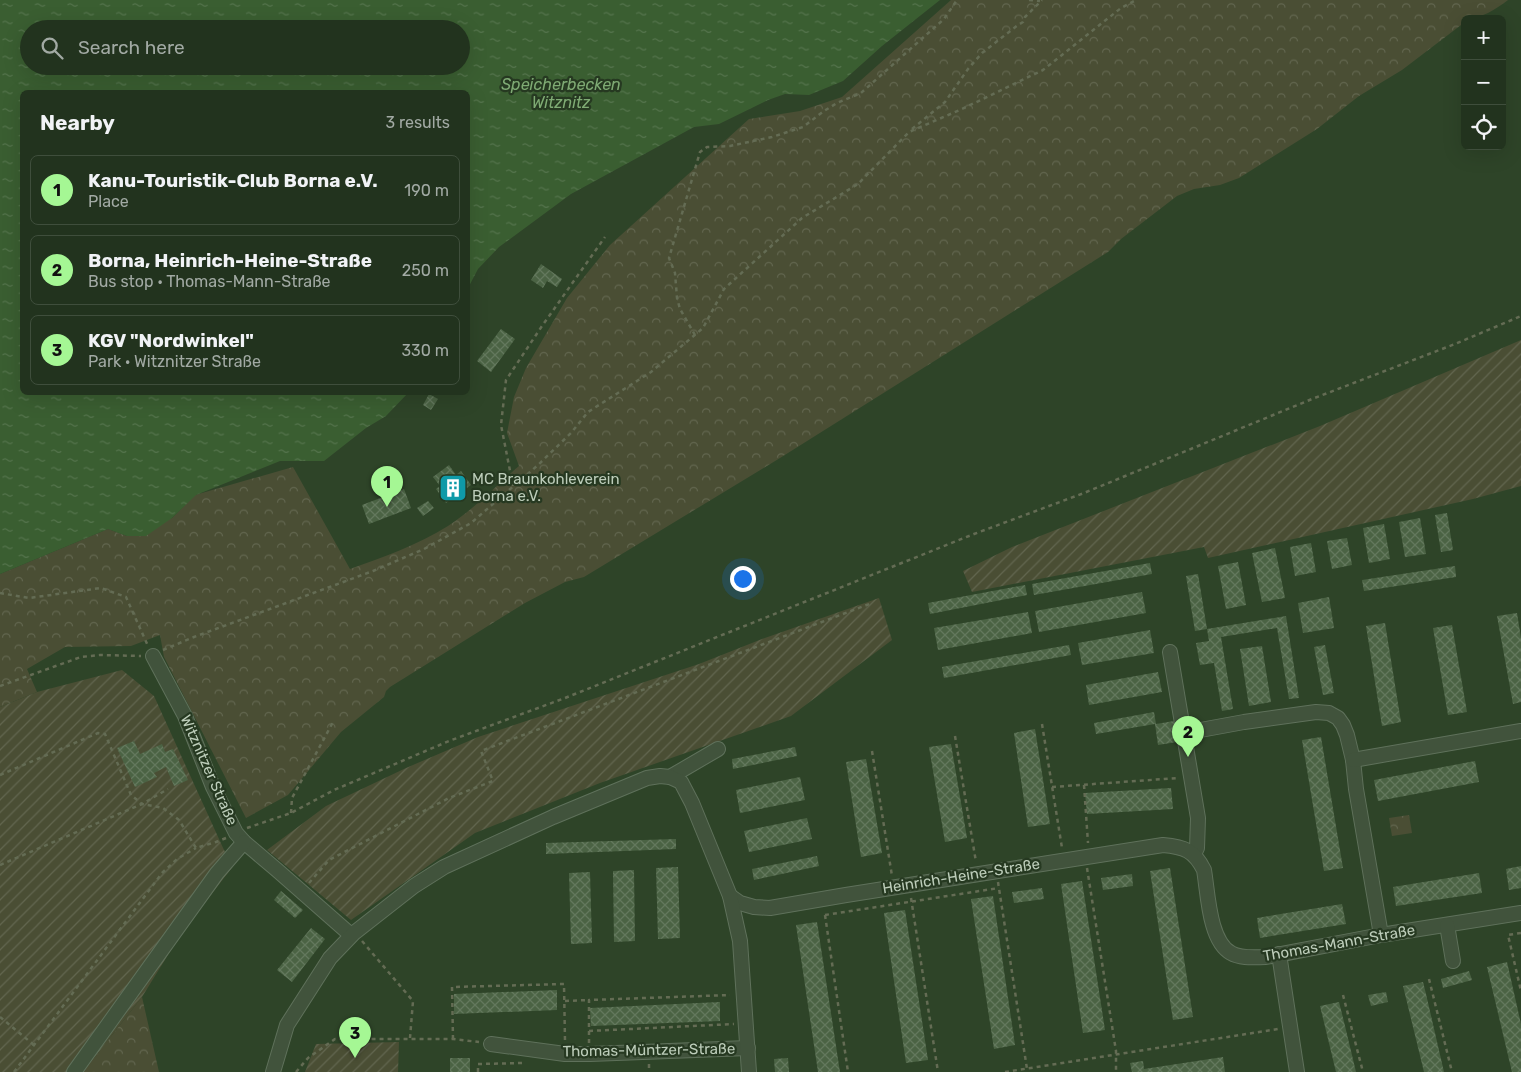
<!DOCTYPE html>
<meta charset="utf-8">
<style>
body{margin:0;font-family:Rubik,sans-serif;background:#2a3b27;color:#f1f3f6}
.controls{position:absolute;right:15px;top:15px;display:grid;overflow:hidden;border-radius:8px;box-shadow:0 5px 20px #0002}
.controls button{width:45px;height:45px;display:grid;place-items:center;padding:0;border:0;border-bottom:1px solid #3f4e3c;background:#22331e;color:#f1f3f6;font:25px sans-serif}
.you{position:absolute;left:742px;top:578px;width:18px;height:18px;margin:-12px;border:4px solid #fff;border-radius:50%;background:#1a73e8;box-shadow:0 0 0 8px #1a73e833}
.badge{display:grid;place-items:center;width:32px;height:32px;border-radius:50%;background:#a5f794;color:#111;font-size:16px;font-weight:700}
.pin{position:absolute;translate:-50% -41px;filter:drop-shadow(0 1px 2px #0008)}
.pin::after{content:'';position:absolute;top:26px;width:18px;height:15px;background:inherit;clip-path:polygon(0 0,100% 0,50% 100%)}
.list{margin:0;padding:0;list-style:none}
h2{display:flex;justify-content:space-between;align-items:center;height:65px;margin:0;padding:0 20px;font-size:21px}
h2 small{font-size:16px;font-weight:400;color:#a2aaa4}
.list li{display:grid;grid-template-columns:32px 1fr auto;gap:15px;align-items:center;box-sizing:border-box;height:70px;margin:0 10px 10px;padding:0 10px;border:1px solid #3f4e3c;border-radius:8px}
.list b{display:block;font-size:19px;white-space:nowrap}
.list p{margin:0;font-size:16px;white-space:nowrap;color:#a2aaa4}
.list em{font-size:16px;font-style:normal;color:#a2aaa4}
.icon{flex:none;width:28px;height:28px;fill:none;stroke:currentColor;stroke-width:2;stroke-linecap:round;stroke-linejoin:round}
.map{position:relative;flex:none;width:1521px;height:1072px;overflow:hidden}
.search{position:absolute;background:#22331e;box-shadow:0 5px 20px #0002;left:20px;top:20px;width:450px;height:55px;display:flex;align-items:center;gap:12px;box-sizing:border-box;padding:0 18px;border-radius:28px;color:#a2aaa4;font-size:19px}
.panel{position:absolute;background:#22331e;box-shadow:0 5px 20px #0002;left:20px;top:90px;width:450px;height:305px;border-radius:8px}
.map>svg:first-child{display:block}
.forest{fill:url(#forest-crowns)}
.garden{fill:url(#garden-furrows)}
.water{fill:url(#water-ripples);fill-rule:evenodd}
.building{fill:url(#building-cross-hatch)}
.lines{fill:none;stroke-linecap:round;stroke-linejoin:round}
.minor-casing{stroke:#5f715b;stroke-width:16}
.path{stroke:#646c54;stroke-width:2.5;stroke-dasharray:4 4;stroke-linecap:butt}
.minor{stroke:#41533c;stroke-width:14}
.labels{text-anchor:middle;stroke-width:4.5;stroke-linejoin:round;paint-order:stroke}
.poi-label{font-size:15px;fill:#bdcdba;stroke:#263921;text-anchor:start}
.street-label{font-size:15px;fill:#bdcdba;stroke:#263921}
.water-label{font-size:16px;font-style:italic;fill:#7fab74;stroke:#263921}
</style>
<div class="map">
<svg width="1521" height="1072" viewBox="0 0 1521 1072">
<defs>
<pattern id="forest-crowns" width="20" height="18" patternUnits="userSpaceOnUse" patternTransform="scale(1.25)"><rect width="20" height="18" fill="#4a4e34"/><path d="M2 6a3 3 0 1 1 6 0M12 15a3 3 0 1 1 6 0" fill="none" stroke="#62664f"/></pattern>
<pattern id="garden-furrows" width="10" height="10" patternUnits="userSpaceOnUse" patternTransform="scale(1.25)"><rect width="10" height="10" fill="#4a4e34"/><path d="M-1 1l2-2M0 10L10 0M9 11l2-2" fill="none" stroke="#62664f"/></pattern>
<pattern id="water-ripples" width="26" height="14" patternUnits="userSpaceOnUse" patternTransform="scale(1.25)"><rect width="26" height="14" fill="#3a5e31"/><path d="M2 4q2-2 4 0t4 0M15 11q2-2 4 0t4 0" fill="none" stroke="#55744d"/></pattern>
<pattern id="building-cross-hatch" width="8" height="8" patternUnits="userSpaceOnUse" patternTransform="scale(1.25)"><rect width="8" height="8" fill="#4b6344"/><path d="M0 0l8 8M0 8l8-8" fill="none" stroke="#63785d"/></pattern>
</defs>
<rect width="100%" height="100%" fill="#2e4428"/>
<g class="forest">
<path d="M951,0H1508C1496,9 1481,19 1465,19V22L1402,70L1359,96L1317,129L1239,178L1220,185L1194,189L1177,196L1121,239L1108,252L780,458L584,577L565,582L525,603L390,687L386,691L384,697L341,732L288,795L246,818L164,657L160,635L131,646L65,647L27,669L37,692L0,707V574L108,529L127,536L172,518L195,495L293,467L350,569C383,557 418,545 448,526C474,509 496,486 519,466L507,433L514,397L526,368L567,298L610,245L749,119L800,111L842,97Z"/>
<polygon points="1409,815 1412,833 1392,836 1389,818"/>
<polygon points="142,997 159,1072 83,1072"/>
</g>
<g class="garden">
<polygon points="1521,340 1521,486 1473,499 1208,558 1204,547 972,592 963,571 1012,547 1320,426"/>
<polygon points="879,598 892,640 791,716 600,783 475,833 351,920 267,850 326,806 406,768 478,737 699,664 762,639"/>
<polygon points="122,670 154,696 224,850 234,865 182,932 142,997 83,1072 0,1072 0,707 37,692"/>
<polygon points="399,1042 398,1072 305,1072 316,1044"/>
</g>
<path class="water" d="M0,0H940L882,46L843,81L809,95L785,94L768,100L719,124L694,127L571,194L499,247L478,269L468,288V92H22V392L408,393L386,416L366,428L324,461H280L196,495L172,518L146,536H127L108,529L0,574ZM29,29H461V66H29Z"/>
<g class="building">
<polygon points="541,264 562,279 557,287 547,281 543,288 531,280"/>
<polygon points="501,329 515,339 491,372 477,361"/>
<polygon points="429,394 438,399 431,410 423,405"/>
<polygon points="449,465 456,475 461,471 471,485 446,503 436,489 440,486 433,477"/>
<polygon points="404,489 411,508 369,524 362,505"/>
<polygon points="428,501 434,508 423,516 417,508"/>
<polygon points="1447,513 1453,550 1441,552 1435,515"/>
<polygon points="1420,518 1426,554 1405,557 1399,522"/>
<polygon points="1384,524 1390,559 1369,563 1363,528"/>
<polygon points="1347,538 1352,565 1332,569 1327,541"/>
<polygon points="1311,543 1316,572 1295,576 1290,547"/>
<polygon points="1275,548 1285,598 1262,602 1252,553"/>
<polygon points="1238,562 1246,605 1226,609 1218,566"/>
<polygon points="1150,563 1152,574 1034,595 1032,584"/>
<polygon points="1455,566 1456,577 1364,591 1362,580"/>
<polygon points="1198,574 1207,629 1195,631 1186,576"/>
<polygon points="1025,585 1027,595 930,614 928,603"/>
<polygon points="1142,592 1146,613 1039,632 1035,611"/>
<polygon points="1329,597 1334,628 1303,633 1298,603"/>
<polygon points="1028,612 1032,633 938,650 934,628"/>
<polygon points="1517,613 1521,638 1521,702 1513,704 1497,616"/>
<polygon points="1286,616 1299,698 1289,699 1277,628 1221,637 1233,709 1222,711 1214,663 1200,665 1196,643 1209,641 1207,629"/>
<polygon points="1385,623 1401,722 1382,726 1366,626"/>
<polygon points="1452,625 1467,712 1448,715 1433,628"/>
<polygon points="1150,630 1154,653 1082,665 1078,643"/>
<polygon points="1069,645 1071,655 944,678 942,667"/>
<polygon points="1325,645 1334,693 1323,695 1314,647"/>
<polygon points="1262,646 1271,702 1249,706 1240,649"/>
<polygon points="1158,672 1162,692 1089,705 1086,685"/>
<polygon points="1154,712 1156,724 1174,721 1177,742 1158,745 1155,724 1096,734 1094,723"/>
<polygon points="1035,729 1050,824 1028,827 1014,733"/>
<polygon points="1321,737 1343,868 1324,871 1302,740"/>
<polygon points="134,741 140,754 162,744 165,752 173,749 188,780 174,786 166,767 154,773 157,777 135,787 117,748"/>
<polygon points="951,744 967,838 945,842 929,747"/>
<polygon points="795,747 797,756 733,769 732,759"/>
<polygon points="866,759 882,853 861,857 846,762"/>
<polygon points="1475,761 1479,782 1378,801 1374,780"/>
<polygon points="800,777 805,800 740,813 736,790"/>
<polygon points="1171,788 1173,809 1087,814 1085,793"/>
<polygon points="807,818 812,839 749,852 744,831"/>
<polygon points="676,839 676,849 546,854 546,843"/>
<polygon points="817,856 819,866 754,880 752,869"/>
<polygon points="1521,866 1521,888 1509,890 1506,869"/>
<polygon points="678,867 680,938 658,939 656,868"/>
<polygon points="1170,868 1193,1017 1173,1020 1150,871"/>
<polygon points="634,870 635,941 614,942 613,871"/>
<polygon points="590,872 592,943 571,944 569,873"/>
<polygon points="1479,873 1482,893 1396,906 1393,887"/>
<polygon points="1132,874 1133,886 1103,890 1101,878"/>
<polygon points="1082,881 1105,1030 1083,1033 1061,884"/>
<polygon points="1042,888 1044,899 1014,903 1012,892"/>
<polygon points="281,891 303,910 295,918 274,900"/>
<polygon points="993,896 1015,1045 994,1049 971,899"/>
<polygon points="1342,904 1346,924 1260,938 1257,918"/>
<polygon points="905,910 928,1060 906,1063 884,913"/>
<polygon points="817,922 840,1072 818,1072 796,925"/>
<polygon points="311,928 325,939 292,982 277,970"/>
<polygon points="1507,962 1521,1024 1521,1072 1512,1072 1487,967"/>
<polygon points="1469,971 1472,980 1443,988 1441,979"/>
<polygon points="1423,982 1426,994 1444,1072 1424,1072 1403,986"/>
<polygon points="557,990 557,1010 454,1014 454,994"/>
<polygon points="1386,992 1388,1002 1371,1006 1368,995"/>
<polygon points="720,1002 720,1021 591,1026 590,1008"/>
<polygon points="1339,1002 1345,1026 1356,1072 1336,1072 1320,1006"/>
<polygon points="1223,1057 1225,1072 1132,1072 1130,1063 1143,1061 1144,1069"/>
<rect x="450" y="1058" width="20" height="14"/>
<polygon points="788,1058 789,1072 775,1072 774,1059"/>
</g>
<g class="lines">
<defs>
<g id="minor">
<polyline points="1170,652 1198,818 1197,848 1194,854"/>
<polyline points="153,656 185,716 213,787 236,833 244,842 277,870 351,935"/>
<polyline points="1184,733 1244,722 1316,712 1329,713 1338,718 1343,725 1347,735 1353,760 1356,789 1381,935"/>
<polyline points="1353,760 1521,731"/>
<polyline points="670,777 718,749"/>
<path d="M730,896L740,903L754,907L770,908L846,895L1163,845C1184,847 1194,850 1204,870C1208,893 1209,941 1231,953C1241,959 1256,957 1266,957L1381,935L1521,913"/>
<polyline points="1447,925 1453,961"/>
<polyline points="1279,954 1297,1072"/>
<polyline points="491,1044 565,1054 590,1054 748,1048"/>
<polyline points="74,1072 217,873 244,842"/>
<polyline points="273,1072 287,1025 330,958 354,933 414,886 444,867 553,817 647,778 660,776 670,777 681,782 692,803 730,896 740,941 749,1072"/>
</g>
</defs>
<use href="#minor" class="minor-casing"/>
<g class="path">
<polyline points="1029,0 1040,1"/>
<polyline points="912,129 945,102 968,69 982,53 1018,25 1023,22 1025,17 1042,0"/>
<polyline points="695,335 680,309 677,298 675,273 669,258 700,152 707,147 730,146 772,137 803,127 824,111 837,103 861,93 944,19 957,0"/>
<polyline points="513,486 501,425 506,380 542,326 605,237"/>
<polyline points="0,593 29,598 101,588 126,597 148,646"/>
<polyline points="163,650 194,637 373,571 424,549 471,523 538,465 571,433 588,412 651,372 703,328 724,289 802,218 858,184 909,132 962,109 1043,70 1121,8 1136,0"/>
<polyline points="0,686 81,657 100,655 141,656"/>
<polyline points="1042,724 1062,848"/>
<polyline points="955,736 976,862"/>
<polyline points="872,751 892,876"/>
<polyline points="0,775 98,733 105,734 131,795 142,804 163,808 179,820 196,848 216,842 226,838"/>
<polyline points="1084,785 1088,843"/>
<polyline points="1052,787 1178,778"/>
<polyline points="291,813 292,798 333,722"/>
<polyline points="247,828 291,813 334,790 449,741 565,698 974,534 1084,493 1312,399 1455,344 1521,316"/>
<polyline points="0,865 142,804 168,789"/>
<polyline points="1087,868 1116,1051 1116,1072"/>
<polyline points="998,882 1027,1069"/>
<polyline points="309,883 329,860 449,798 493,781 481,751 872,603"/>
<polyline points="911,898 938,1072"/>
<polyline points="825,915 999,888"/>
<polyline points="825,915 848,1072"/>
<polyline points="1521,933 1508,935 1521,991"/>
<polyline points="362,941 413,1001 410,1038"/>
<polyline points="1429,979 1452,1072"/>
<polyline points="1343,995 1363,1072"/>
<polyline points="565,1001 589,1000"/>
<polyline points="0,1017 34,1045"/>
<polyline points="589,1031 734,1024"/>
<polyline points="453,1039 452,987 564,984 565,1041"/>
<polyline points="589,1043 589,1000 730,995"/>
<polyline points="649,1064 649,1072"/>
<polyline points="14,1072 162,873 177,859 196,848"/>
<polyline points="296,1072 308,1058 335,1039 453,1039 479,1042"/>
<polyline points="478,1072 478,1064 523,1063"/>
<polyline points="1005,1072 1278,1029"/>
</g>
<use href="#minor" class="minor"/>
</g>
<defs>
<symbol id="building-square" viewBox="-11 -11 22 22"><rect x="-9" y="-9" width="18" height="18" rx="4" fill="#0f9aa8" stroke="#263921"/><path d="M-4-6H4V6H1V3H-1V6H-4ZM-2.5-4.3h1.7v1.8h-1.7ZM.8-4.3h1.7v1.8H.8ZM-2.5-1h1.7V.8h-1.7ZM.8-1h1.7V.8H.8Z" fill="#fff"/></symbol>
</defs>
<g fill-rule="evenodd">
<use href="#building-square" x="437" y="472" width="32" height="32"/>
</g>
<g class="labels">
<g class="poi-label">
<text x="472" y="484">MC Braunkohleverein<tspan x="472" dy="17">Borna e.V.</tspan></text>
</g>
<g class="street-label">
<text transform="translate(209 770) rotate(66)" y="5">Witznitzer Straße</text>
<text transform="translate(961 876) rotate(-9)" y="5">Heinrich-Heine-Straße</text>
<text transform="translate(1339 943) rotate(-10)" y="5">Thomas-Mann-Straße</text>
<text transform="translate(649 1050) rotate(-1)" y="5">Thomas-Müntzer-Straße</text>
</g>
<g class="water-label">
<text x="561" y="90">Speicherbecken<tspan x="561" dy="18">Witznitz</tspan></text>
</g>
</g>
</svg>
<div class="controls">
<button>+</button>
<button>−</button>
<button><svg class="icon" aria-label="locate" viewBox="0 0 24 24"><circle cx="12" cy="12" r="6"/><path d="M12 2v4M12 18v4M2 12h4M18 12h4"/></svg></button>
</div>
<div class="you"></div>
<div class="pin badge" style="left:387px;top:507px">1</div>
<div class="pin badge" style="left:1188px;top:757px">2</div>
<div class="pin badge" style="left:355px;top:1058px">3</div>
<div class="search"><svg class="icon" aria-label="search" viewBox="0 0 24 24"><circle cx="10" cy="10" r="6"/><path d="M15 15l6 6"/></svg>Search here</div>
<section class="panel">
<h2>Nearby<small>3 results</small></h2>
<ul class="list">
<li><span class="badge">1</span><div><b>Kanu-Touristik-Club Borna e.V.</b><p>Place</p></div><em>190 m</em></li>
<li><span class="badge">2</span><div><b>Borna, Heinrich-Heine-Straße</b><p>Bus stop · Thomas-Mann-Straße</p></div><em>250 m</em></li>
<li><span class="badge">3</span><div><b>KGV &quot;Nordwinkel&quot;</b><p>Park · Witznitzer Straße</p></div><em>330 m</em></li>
</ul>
</section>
</div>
